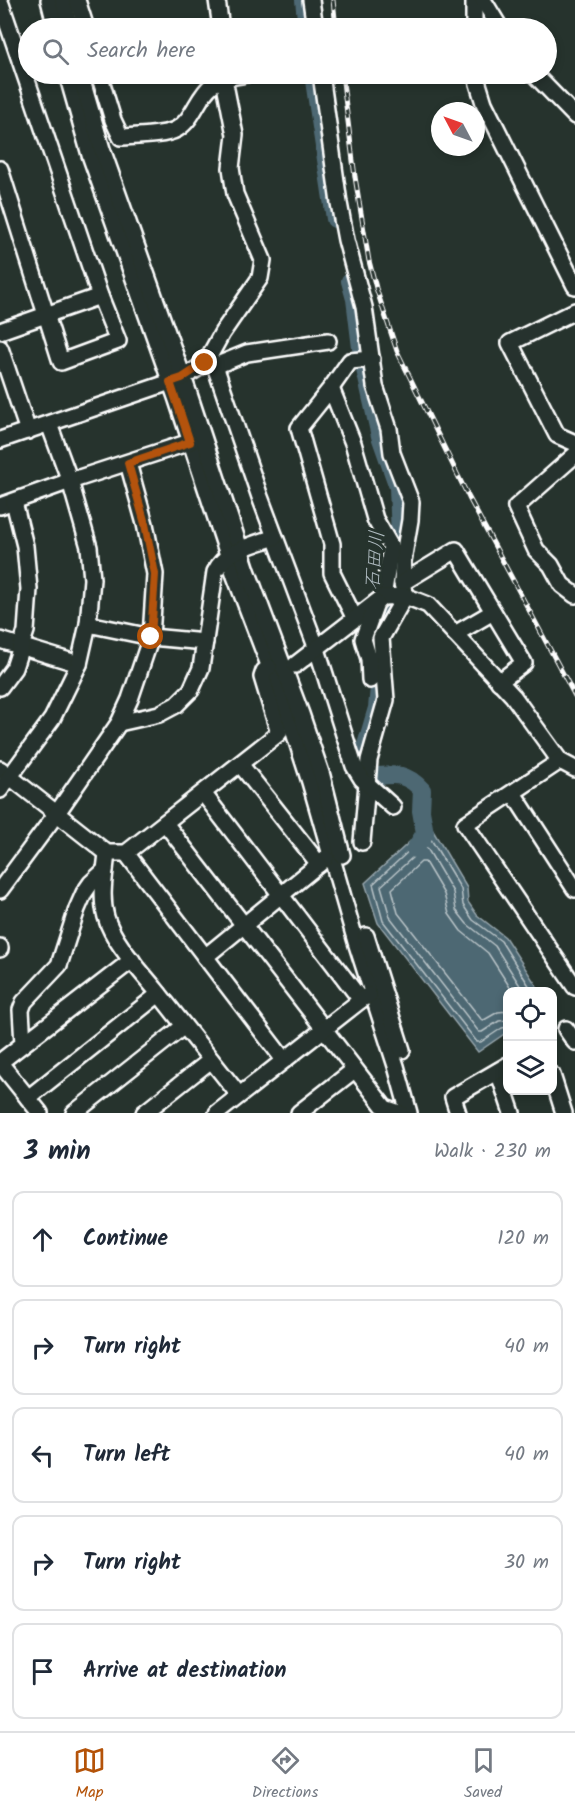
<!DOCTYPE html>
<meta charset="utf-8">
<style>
body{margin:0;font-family:Kalam,"Klee One",sans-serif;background:#f2f2f3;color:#1f2937}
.controls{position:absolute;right:18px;bottom:18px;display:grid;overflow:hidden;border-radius:12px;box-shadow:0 3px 9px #0003}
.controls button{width:54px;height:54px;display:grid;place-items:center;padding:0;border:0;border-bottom:2px solid #e0e1e3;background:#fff;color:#1f2937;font:30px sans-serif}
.compass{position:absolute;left:431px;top:102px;width:54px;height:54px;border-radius:50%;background:#fff;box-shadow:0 3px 9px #0003;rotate:311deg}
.stop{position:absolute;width:18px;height:18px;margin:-14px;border:4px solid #b45309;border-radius:50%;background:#fff}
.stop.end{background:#b45309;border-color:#fff;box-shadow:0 2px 6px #0008}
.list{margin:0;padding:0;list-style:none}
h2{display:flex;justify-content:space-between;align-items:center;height:78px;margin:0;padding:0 24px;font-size:26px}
h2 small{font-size:20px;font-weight:400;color:#747a83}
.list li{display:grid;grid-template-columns:39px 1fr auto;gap:18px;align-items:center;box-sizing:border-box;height:96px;margin:0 12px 12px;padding:0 12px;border:2px solid #e0e1e3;border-radius:12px}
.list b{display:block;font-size:22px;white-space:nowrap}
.list em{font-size:20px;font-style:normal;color:#747a83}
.icon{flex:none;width:33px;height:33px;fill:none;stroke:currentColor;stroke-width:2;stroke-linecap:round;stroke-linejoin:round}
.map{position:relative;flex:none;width:575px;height:1113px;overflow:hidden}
.search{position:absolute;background:#fff;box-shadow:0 3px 9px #0003;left:18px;right:18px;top:18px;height:66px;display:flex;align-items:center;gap:15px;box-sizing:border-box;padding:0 21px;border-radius:33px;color:#747a83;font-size:22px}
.sheet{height:618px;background:#fff}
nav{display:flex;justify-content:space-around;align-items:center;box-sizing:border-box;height:84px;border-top:2px solid #e0e1e3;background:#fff;font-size:16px;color:#747a83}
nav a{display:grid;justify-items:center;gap:3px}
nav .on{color:#b45309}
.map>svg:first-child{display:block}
.water{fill:#4e6873;stroke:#95a4ab;stroke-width:1.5}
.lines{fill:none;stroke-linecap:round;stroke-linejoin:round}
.shore{stroke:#b8c3c7;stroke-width:1.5}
.river{stroke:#4e6873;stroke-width:18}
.minor-casing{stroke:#fff;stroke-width:20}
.minor{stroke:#26332d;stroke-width:15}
.rail-casing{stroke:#fff;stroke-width:5}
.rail{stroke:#26332d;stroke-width:3;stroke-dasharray:9;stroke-linecap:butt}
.route{stroke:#b45309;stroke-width:8}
.labels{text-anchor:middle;stroke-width:6;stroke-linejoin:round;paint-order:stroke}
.water-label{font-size:20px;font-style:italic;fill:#afbbc0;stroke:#26332d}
</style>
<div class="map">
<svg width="575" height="1113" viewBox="0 0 575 1113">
<rect width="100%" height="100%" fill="#26332d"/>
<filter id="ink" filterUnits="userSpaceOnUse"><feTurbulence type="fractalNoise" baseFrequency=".0167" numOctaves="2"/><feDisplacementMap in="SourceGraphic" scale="12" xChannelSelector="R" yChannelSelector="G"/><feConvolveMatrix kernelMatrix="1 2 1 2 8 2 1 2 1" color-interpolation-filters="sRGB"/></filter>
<g filter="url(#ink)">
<polygon class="water" points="429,824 467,888 468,902 477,915 505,937 540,991 508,992 507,1032 478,1052 378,923 365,883"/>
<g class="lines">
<g class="shore">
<polyline points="508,1011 498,1012 484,1020 481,1019 398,913 392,889 421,862 425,862 444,894 449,914 461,931 488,953 513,992"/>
<polyline points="508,1020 499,1021 482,1032 479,1032 390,917 381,886 423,848 427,848 453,892 456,910 467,924 495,946 524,992"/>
<polyline points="508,1027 502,1028 481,1042 477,1042 383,921 373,884 425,836 429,836 461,889 463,905 473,920 501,941 533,992"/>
</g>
<g class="river">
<polyline points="304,0 307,28"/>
<polyline points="313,74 335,219"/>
<path d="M350,281L355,299L362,356L380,436L398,487L400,537L392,606L373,633L380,677L377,708L361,762L369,777C393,775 404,770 422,790L421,811L425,833L415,849"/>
</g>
<defs>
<g id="minor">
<polyline points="49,0 56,28"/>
<polyline points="63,0 70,28"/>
<polyline points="77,0 86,28"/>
<polyline points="217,0 221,28"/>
<polyline points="311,0 315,28"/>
<polyline points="474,0 474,28"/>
<polyline points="483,0 500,28"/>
<polyline points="67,74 90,155 177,400 235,576 290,720 310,782 356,942 396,1066 409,1113"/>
<polyline points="80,74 102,149 189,394 247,570 301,714 322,776 342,855"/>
<path d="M99,74L113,120L121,137C135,136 165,136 177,129C194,119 197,97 212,85C222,77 235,76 247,74"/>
<polyline points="321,74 339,203 346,240 364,307 375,386 389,429 392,453 411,502 410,520 403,561 402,583 405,596 381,638 386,700 369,760 362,842"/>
<polyline points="475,74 484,103 575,286"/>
<polyline points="534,74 575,116"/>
<polyline points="0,169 61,362 118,341 100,296 1,4"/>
<polyline points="575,311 510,343 557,435 575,443"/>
<polyline points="0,331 100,296"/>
<polyline points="0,348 28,431"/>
<polyline points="205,364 215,366 260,497 317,649 354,766 362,779 393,807"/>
<polyline points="215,366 247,353 328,341"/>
<polyline points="331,388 350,361 372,359"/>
<polyline points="0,440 182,378 205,364 222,333 260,278 263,260 235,194 231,168 235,135 223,74"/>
<polyline points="575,455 516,507 536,550 551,565 562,585 575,595"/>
<polyline points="0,506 70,481 190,442"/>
<polyline points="402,583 456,550 524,663 499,682"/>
<polyline points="355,619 332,573 332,544 299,428 331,388 353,443 375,519 391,547 383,597"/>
<polyline points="88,624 151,637 205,642"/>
<polyline points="455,634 493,612"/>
<polyline points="0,640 79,664"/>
<polyline points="295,665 383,597 405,596 428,605 513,696 560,761 575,769"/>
<polyline points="370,680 369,659 363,639 376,603"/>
<polyline points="0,687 14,668 26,631 29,589 25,546 14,502"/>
<path d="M119,723L159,714L176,705L191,690L201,668L215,572C225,550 253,545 275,537"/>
<polyline points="560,761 465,824 575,987"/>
<polyline points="240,764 319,864 326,858"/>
<polyline points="0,769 107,853 126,853 279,733 262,677 264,671 269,667"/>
<polyline points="0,790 52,719 79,664 88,624 92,579 89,547 70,481 49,424"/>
<polyline points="203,793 361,1000"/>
<polyline points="513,793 575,889"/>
<polyline points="165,823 385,1108 400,1113"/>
<path d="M107,853C105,874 100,896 106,917C113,942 139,969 156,990C184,1025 211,1060 239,1095"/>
<polyline points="126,853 284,1060"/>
<polyline points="0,890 57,813 119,723 130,699 151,637 155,574 145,524 128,463"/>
<polyline points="366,936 402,1050"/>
<polyline points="0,947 0,949"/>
<polyline points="205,957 319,864"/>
<polyline points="566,1029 575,1042"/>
<polyline points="23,1044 21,1010 24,1002 59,965 77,909 84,893 91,883 105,870"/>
<polyline points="0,1062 132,960"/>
<polyline points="0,1063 40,1113"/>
<polyline points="498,1071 512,1113"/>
<polyline points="552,1075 564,1113"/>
<polyline points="28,1098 159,994"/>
<polyline points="74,1113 184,1026"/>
<polyline points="144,1113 211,1060"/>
<polyline points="217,1113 361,1000 369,995"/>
<polyline points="299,1113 354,1070"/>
<polyline points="458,1113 453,1097 508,1065"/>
</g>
</defs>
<use href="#minor" class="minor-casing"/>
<use href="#minor" class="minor"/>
<defs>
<g id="rail">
<polyline points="333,0 336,28"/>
<polyline points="342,74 355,177 369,261 376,288 397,351 469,498 575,696"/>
</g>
</defs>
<use href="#rail" class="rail-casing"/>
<use href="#rail" class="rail"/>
</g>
</g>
<g class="lines" filter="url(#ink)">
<polyline class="route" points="151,637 155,574 145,524 128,463 190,442 170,382 182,378 205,363"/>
</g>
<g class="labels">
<g class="water-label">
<text transform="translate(374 560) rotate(-85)" y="7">石田川</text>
</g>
</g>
</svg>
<div class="controls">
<button><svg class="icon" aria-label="locate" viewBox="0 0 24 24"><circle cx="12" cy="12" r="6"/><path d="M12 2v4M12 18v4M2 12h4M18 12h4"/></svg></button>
<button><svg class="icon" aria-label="layers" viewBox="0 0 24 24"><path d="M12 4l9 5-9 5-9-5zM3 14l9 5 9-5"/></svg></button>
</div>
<svg class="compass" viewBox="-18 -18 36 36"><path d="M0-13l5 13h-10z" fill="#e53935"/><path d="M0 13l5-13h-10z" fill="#747a83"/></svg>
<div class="stop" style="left:151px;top:637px"></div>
<div class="stop end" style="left:205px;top:363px"></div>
<div class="search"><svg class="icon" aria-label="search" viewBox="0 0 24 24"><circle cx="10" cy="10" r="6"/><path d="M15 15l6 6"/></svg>Search here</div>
</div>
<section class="sheet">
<h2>3 min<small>Walk · 230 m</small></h2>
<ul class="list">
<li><svg class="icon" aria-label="ahead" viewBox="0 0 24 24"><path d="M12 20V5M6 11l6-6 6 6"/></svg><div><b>Continue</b></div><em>120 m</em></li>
<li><svg class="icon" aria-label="right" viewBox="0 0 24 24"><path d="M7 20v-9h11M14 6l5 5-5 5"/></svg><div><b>Turn right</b></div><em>40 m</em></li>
<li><svg class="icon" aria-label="left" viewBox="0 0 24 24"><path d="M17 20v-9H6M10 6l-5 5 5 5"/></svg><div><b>Turn left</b></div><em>40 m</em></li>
<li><svg class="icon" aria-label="right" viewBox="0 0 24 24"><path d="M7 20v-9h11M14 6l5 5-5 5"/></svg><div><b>Turn right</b></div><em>30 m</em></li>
<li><svg class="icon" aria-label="arrive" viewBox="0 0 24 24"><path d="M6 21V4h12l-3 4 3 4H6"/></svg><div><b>Arrive at destination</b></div></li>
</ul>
</section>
<nav>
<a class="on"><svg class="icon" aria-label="map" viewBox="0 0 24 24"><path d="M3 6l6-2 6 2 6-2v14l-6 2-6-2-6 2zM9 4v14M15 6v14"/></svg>Map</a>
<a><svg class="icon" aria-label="directions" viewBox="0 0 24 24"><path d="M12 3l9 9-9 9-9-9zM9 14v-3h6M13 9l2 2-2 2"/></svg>Directions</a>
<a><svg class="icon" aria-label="saved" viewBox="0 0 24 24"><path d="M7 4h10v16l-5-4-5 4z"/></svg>Saved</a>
</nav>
